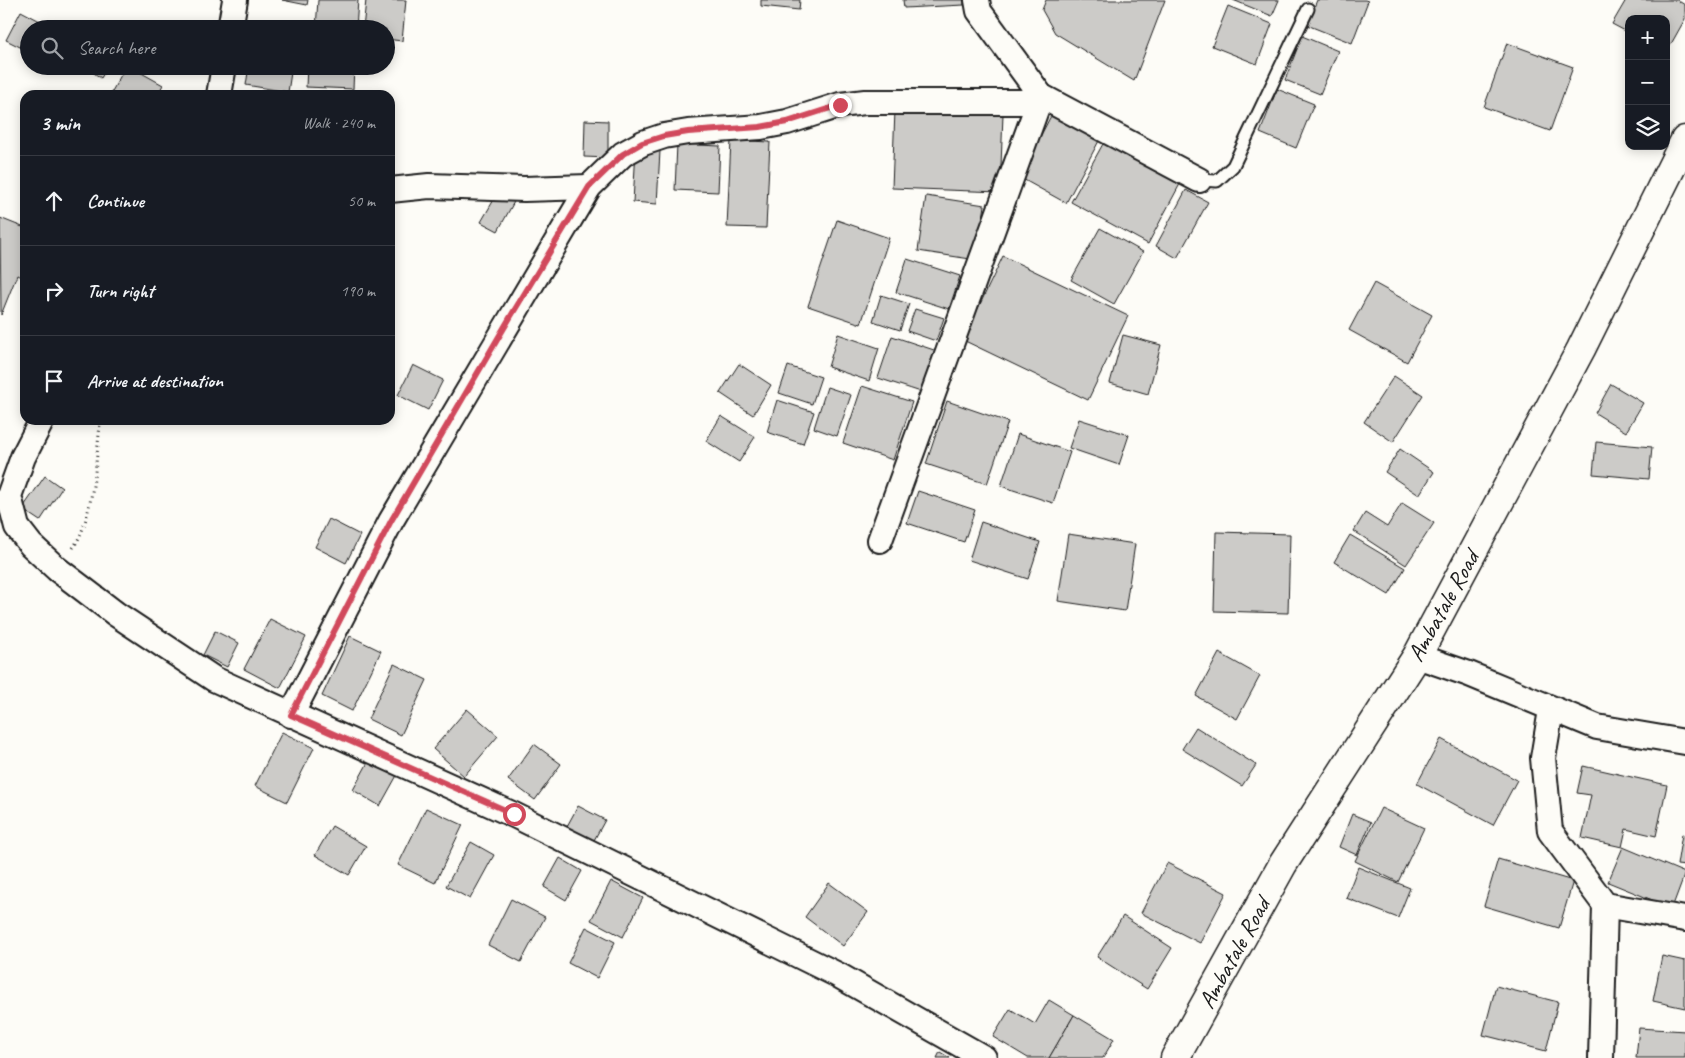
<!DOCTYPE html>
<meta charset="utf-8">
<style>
body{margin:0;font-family:Caveat,sans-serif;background:#20242c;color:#f1f3f6}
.controls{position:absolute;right:15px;top:15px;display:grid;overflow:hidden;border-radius:10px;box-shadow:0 2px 12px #0003}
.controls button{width:45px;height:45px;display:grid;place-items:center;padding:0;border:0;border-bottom:1px solid #363941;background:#171b24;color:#f1f3f6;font:25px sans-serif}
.stop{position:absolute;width:15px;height:15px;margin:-11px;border:4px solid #d1495b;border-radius:50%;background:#fff}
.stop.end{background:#d1495b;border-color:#fff;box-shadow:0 1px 5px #0008}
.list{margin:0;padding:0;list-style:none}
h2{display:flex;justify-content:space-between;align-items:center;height:65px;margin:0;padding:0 20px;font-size:21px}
h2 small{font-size:16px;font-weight:400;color:#9ea1a6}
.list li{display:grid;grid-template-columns:32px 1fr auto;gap:15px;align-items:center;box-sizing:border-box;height:90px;padding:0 20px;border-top:1px solid #363941}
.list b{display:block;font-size:19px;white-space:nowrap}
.list em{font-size:16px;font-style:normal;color:#9ea1a6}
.icon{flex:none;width:28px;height:28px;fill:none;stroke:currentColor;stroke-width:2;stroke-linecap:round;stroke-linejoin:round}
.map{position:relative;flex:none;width:1685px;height:1058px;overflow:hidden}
.search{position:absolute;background:#171b24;box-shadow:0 2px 12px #0003;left:20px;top:20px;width:375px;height:55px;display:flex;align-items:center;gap:12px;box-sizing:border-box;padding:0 18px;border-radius:28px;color:#9ea1a6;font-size:19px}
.panel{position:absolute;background:#171b24;box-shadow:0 2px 12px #0003;left:20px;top:90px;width:375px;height:335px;border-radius:15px}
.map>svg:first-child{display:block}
.building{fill:#cccbc8;stroke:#1c1c1c}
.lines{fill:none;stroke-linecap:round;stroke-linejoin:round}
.lane-casing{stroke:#1c1c1c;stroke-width:15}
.street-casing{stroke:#1c1c1c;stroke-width:28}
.primary-casing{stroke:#1c1c1c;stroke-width:31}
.path{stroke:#1c1c1c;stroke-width:3;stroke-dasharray:1 4;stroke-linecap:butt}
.lane{stroke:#fdfcf7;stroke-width:11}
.street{stroke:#fdfcf7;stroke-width:24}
.primary{stroke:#fdfcf7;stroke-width:28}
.route{stroke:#d1495b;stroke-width:6}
.labels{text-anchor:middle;stroke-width:4;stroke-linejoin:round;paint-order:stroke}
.street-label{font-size:24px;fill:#1c1c1c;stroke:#fdfcf7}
</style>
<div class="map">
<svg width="1685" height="1058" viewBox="0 0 1685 1058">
<rect width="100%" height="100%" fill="#fdfcf7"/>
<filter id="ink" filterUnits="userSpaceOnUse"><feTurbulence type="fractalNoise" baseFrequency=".02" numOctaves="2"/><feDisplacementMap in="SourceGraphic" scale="10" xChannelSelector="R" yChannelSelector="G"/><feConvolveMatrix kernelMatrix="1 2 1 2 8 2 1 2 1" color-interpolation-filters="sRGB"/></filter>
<g filter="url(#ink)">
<g class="building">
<polygon points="282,0 308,0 307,5"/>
<polygon points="318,0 358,0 356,29 316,28"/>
<polygon points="366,0 406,0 402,41 386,39 386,29 363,29"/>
<polygon points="761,0 800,0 799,10 761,6"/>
<polygon points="903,0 964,0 964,5 904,8"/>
<polygon points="1046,0 1165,0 1134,81 1055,33 1042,10"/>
<polygon points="1233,0 1279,0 1272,16"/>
<polygon points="1317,0 1365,0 1368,1 1352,43 1307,25"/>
<polygon points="1626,0 1677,0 1685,5 1685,19 1666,53 1666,19 1629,19 1629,33 1612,24"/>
<polygon points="1228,6 1272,24 1257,64 1212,46"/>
<polygon points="21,11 40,21 37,29 29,29 29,45 26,50 6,40"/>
<polygon points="1302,36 1338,51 1320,94 1285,80"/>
<polygon points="1507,43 1573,67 1550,131 1484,107"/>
<polygon points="48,66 65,66 60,74"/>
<polygon points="84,66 108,66 101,78"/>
<polygon points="126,66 129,66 163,85 157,95 110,95"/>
<polygon points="249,66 292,66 288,92 246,85"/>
<polygon points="307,66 354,66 353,89 306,87"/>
<polygon points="1277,89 1314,104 1296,148 1260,133"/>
<polygon points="895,110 1003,114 1000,192 892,188"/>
<polygon points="1053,112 1101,137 1066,203 1019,177"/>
<polygon points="585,120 608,121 608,158 584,157"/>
<polygon points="731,140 770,142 766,228 727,227"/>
<polygon points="1104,142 1180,184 1148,244 1071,202"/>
<polygon points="677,144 720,146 718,192 675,190"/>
<polygon points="636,150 660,151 657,204 633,202"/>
<polygon points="1186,190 1208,202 1177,258 1156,246"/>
<polygon points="499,191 515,200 498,231 481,222"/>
<polygon points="926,196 985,205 977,260 918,251"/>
<polygon points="0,218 25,228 25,279 17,275 1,315"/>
<polygon points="837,220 889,238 861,324 808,306"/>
<polygon points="1100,228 1143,252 1114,304 1071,280"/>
<polygon points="1003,256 1128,316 1088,400 963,340"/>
<polygon points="907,259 960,276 949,309 896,292"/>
<polygon points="1374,283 1432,315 1407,362 1349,330"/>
<polygon points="881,295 909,304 900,330 873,321"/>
<polygon points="915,309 944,318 936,341 907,331"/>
<polygon points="838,334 879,348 869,381 828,367"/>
<polygon points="1123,335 1161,345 1148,394 1110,383"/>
<polygon points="892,336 937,351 924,393 878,378"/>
<polygon points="739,364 771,385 753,415 720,393"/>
<polygon points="413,365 443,380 428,410 398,395"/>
<polygon points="788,366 821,377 812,404 779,393"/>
<polygon points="1394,376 1423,395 1393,442 1364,422"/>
<polygon points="1611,384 1643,403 1626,432 1595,413"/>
<polygon points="862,386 912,402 893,460 843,443"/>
<polygon points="827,387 851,395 837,436 814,428"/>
<polygon points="777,400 814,412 803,444 767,432"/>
<polygon points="947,401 1008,422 987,484 926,464"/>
<polygon points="721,416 755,437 739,462 706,441"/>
<polygon points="1079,419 1129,435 1119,465 1069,448"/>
<polygon points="1018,434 1070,452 1053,503 1001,486"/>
<polygon points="1596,442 1652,447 1649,479 1593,474"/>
<polygon points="1400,449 1434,472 1419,495 1385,472"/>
<polygon points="45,476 62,488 40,521 22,509"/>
<polygon points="918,491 975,510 964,542 907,523"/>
<polygon points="1402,503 1434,523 1406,565 1354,531 1365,513 1387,527"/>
<polygon points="329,519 360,535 346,563 315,547"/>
<polygon points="981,522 1040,542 1028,579 969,560"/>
<polygon points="1216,532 1290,534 1288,613 1214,611"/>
<polygon points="1068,534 1135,544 1125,611 1058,601"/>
<polygon points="1350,535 1405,568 1389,595 1334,562"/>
<polygon points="270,619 306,637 280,688 244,669"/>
<polygon points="215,631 239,643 227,667 203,655"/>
<polygon points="350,636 381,651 352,711 322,696"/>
<polygon points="1219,653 1260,676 1237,719 1196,696"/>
<polygon points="394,664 427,680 401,735 368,719"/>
<polygon points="467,709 498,736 464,776 433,749"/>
<polygon points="1196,727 1256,765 1242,786 1182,749"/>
<polygon points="282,732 314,748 287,802 255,786"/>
<polygon points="1441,739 1517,780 1493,825 1417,784"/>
<polygon points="534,744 561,764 535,800 508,780"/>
<polygon points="372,755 400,770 380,806 353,790"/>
<polygon points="1583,766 1667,785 1656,836 1626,829 1622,847 1582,838 1591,795 1577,793"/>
<polygon points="578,806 605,820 593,842 566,828"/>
<polygon points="426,808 463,825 435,883 398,865"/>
<polygon points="1381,808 1424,828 1398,882 1355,861"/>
<polygon points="1352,814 1371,822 1357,855 1339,847"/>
<polygon points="332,826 366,846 349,875 315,855"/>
<polygon points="1682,834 1685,835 1685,866 1677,865"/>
<polygon points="471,842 494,855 470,899 446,886"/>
<polygon points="1623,847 1685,873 1672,908 1608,882"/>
<polygon points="560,858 582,871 566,900 544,887"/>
<polygon points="1498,859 1573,881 1559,928 1484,906"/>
<polygon points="1167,863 1226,893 1200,943 1141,913"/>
<polygon points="1358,867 1410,888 1398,918 1346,898"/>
<polygon points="611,881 643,898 623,937 591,920"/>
<polygon points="829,883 868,912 843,946 805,917"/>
<polygon points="511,899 545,917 521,962 488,945"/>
<polygon points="1123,916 1172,948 1147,989 1097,957"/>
<polygon points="586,927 615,942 597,978 568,963"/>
<polygon points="1662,956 1685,961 1685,1008 1653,1001"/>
<polygon points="1496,986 1558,1002 1546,1051 1483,1035"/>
<polygon points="1049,1000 1074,1015 1049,1058 1028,1058 993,1037 1010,1009 1035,1024"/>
<polygon points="1074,1015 1114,1039 1103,1058 1049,1058"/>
<polygon points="1639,1028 1685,1031 1685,1058 1636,1058"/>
<polygon points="940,1052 950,1058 937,1058"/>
</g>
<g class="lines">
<defs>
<polyline id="lane" points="1199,180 1217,181 1233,166 1308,9"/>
<g id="street">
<polyline points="977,0 979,11 1041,96 1199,180"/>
<polyline points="230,29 235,0"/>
<polyline points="219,95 224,66"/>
<polyline points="390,190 429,186 524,189 589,187"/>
<polyline points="42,420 23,457 9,496 17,527 31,545 57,569 116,614 214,679 514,815 838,975 984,1058"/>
<polyline points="880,540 1041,96"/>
<polyline points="1417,656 1469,674 1597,727 1685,742"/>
<polyline points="1551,710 1543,758 1550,831 1605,905 1685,919"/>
<polyline points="291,715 391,521 589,187 623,154 643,143 664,136 688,132 761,127 787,122 840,105 865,102 1023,102 1041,96"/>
<polyline points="1601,1058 1605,905"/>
</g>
<polyline id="primary" points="1175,1058 1283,864 1417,656 1581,349 1685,140"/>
</defs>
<use href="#lane" class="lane-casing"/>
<use href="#street" class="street-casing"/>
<use href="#primary" class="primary-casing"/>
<path class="path" d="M73,548C93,520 96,460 100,425L103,420"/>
<use href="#lane" class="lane"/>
<use href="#street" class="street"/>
<use href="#primary" class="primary"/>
</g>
</g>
<g class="lines" filter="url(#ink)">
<polyline class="route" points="514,814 291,715 391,521 511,316 589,187 623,154 642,143 664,136 688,132 760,127 787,122 840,105"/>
</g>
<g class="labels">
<g class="street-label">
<text transform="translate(1443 606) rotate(-61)" y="8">Ambatale Road</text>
<text transform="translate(1234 953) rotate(-61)" y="8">Ambatale Road</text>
</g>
</g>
</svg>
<div class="controls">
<button>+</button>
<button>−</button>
<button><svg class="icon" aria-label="layers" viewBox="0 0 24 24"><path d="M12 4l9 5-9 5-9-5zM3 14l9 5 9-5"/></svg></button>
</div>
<div class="stop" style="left:514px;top:814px"></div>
<div class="stop end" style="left:840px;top:105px"></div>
<div class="search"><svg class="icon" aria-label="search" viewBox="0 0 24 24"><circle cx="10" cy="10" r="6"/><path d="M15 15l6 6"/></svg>Search here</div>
<section class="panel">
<h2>3 min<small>Walk · 240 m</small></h2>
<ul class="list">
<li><svg class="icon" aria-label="ahead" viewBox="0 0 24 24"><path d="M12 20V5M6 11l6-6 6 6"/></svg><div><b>Continue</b></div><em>50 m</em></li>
<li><svg class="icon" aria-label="right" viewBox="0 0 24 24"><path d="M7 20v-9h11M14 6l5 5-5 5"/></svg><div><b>Turn right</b></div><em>190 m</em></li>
<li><svg class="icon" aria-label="arrive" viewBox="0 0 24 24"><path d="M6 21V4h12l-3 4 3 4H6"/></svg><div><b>Arrive at destination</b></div></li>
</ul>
</section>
</div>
